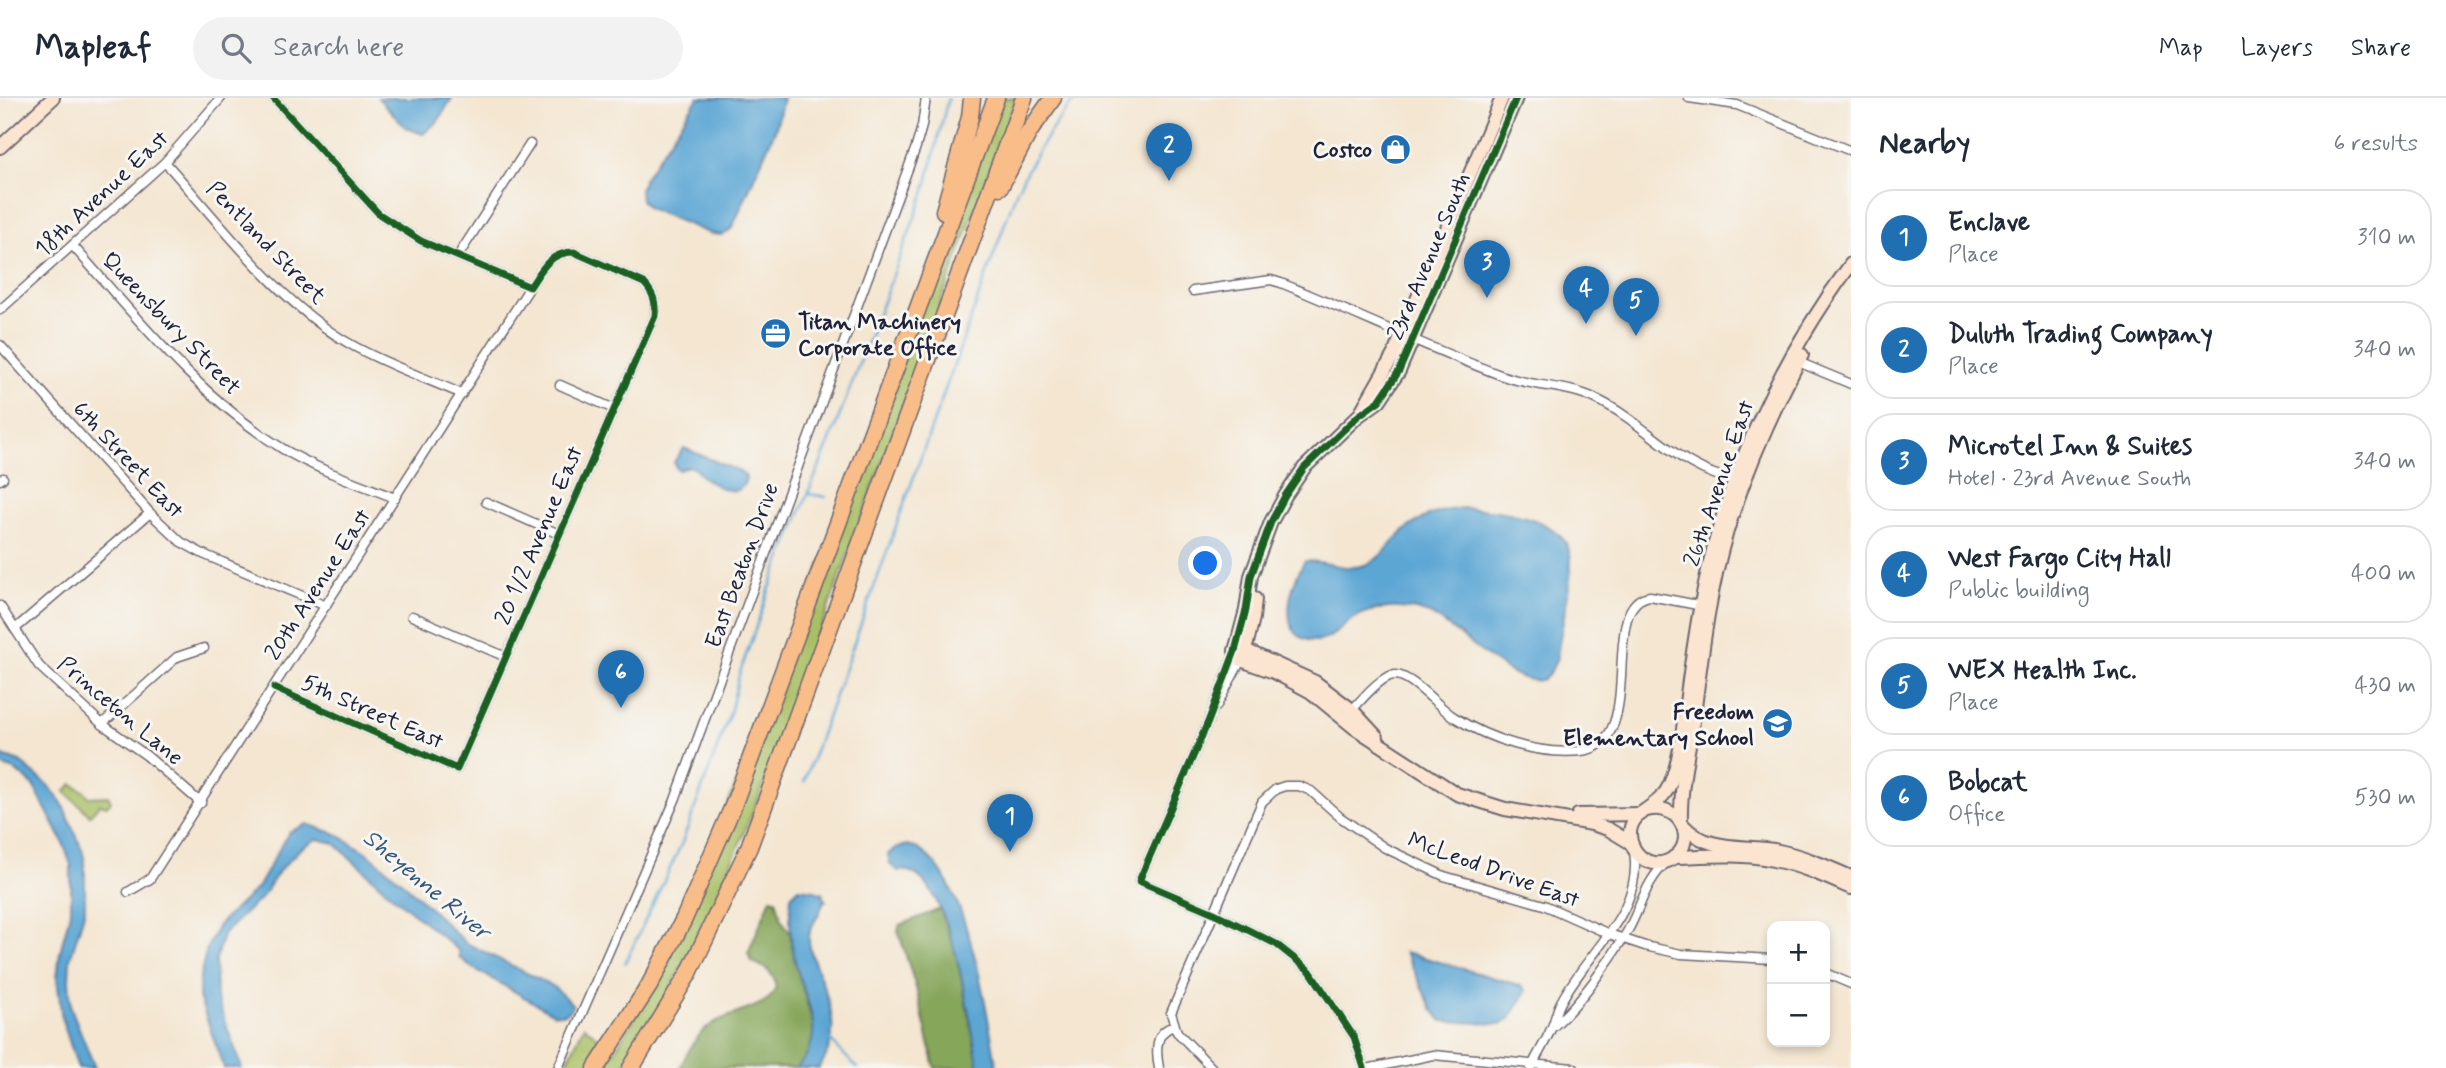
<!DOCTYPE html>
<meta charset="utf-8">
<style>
body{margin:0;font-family:Mynerve,sans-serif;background:#f2f2f3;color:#1f2937}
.controls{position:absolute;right:21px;bottom:21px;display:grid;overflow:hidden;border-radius:14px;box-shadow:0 4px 10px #0003}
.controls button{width:63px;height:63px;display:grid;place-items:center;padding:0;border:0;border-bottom:2px solid #e0e1e3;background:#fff;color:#1f2937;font:35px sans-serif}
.you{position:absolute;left:1206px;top:466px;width:24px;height:24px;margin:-18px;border:5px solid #fff;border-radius:50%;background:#1a73e8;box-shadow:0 0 0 10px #1a73e833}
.badge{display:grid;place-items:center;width:46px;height:46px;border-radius:50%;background:#1f6fb2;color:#fff;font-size:23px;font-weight:700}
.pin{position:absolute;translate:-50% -58px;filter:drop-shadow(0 2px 4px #0008)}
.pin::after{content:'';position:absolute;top:37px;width:24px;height:21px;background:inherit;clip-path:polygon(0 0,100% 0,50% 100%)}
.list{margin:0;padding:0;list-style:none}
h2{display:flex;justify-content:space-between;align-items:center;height:91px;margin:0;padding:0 28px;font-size:30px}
h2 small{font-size:23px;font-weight:400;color:#747a83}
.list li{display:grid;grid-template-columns:46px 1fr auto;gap:21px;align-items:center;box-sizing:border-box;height:98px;margin:0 14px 14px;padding:0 14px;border:2px solid #e0e1e3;border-radius:28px}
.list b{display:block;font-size:26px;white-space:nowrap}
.list p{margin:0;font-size:23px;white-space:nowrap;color:#747a83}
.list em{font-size:23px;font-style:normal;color:#747a83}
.icon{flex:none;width:38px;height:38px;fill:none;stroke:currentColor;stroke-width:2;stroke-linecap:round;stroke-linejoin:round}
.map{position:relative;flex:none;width:1851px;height:970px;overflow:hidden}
header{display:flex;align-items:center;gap:42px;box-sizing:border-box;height:98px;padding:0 35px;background:#fff;border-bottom:2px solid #e0e1e3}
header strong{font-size:33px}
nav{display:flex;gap:38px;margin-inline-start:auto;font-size:24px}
.search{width:490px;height:63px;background:#f2f2f3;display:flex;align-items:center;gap:18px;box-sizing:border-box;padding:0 24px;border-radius:38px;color:#747a83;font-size:26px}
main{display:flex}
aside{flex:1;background:#fff}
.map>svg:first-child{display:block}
.green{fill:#a9bf64;stroke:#667050;stroke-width:2}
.forest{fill:#86a65a;stroke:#54644a;stroke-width:2}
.water{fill:#5ca6d4;stroke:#3f6488;stroke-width:2}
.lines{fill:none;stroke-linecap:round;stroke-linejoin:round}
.stream{stroke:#5ca6d4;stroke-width:2.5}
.street-casing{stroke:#6c6770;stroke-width:11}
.secondary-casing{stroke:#6c6770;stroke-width:16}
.highway-casing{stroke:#6c6770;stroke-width:19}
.street{stroke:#fff;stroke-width:8}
.secondary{stroke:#fce5d0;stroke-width:12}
.highway{stroke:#f8bd89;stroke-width:16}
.cycleway-casing{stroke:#f6f6f2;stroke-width:11}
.cycleway{stroke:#1b5e20;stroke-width:7}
.labels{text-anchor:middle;stroke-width:6;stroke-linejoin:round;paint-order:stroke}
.poi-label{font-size:23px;font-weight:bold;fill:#22223b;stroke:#f6f6f2;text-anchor:end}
.street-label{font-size:23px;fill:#22223b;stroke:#f6f6f2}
.water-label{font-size:24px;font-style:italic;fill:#395778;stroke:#f6f6f2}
</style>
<header>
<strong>Mapleaf</strong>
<div class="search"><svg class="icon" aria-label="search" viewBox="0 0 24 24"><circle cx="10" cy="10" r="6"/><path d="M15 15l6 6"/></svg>Search here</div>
<nav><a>Map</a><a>Layers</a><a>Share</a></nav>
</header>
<main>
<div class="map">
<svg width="1851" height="970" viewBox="0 0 1851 970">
<rect width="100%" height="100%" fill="#f6f6f2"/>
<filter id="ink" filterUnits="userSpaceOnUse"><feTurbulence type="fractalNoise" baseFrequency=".0143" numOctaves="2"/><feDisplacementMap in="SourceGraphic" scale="14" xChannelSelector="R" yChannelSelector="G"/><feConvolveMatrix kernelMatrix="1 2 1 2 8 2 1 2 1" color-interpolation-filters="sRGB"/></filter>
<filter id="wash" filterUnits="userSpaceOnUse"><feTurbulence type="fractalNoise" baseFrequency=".00686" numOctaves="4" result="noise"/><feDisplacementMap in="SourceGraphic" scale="28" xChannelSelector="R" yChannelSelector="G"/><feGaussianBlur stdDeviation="1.57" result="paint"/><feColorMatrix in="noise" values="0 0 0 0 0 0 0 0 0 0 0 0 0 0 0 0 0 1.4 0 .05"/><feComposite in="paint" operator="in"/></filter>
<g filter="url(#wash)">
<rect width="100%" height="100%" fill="#f4e6d1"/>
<g class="green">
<path d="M1001,0H1016L760,696C722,791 679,885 622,970H604L663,874Z"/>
<polygon points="72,686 85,694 89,699 108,698 111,703 107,708 100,706 90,717 65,694"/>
<polygon points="584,928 604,945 588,970 564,970"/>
</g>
<g class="forest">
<path d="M771,800L776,801L782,822L790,835L795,864L814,929L813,944L808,957L797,970H680C687,955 697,935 712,926C728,914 781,909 775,884C772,872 761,868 751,863L748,855Z"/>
<polygon points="940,811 957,858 979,970 935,970 916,890 898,832 900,827"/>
</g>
<g class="water">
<polygon points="378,0 452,0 438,23 423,36 406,30"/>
<polygon points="698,0 783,0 776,30 732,130 723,137 711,136 648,110 641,102 640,92 644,81"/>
<path d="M684,350L741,374L746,379C743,403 719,390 705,381C697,376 700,371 688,368L679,372L676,370L674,364Z"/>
<path d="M1461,410C1493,411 1562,417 1570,456C1574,477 1560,534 1557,559C1554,567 1551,576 1543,581C1516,594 1453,525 1429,516C1404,507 1374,507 1351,522C1340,530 1329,544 1314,543C1274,540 1291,483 1305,463C1327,462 1348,476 1370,465C1380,460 1387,451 1394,443C1416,421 1430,414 1461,410Z"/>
<polygon points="0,657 20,664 47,686 62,705 82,751 85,764 85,812 70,861 69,882 71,910 95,970 78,970 62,921 57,880 60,854 71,811 71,767 62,742 33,687 15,672 0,667"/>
<path d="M307,726L336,736L369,756L407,788L466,845L553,888L573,907C569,917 564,916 554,916L471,869L459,859V853L382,789L334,745L317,741L301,750L280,772L262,799L224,835L215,862L216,899L242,970H224L199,899L200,879L207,850L218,827L257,790L289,734Z"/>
<path d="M907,747C967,760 987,919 997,970H979C971,934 950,761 898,773C891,769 889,765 888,756L897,750Z"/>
<path d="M799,790L814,792L819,795L822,794L826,803L823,804C822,816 810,825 809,839C808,849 813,861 817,871C830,905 843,936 819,970H797C830,933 804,904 795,863C790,841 789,820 791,798Z"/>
<polygon points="1405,854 1522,888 1526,892 1525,896 1509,922 1501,926 1442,923 1432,911"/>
</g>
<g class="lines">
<g class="stream">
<polyline points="809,396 826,399"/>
<path d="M804,684L1017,92C1033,59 1052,28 1076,0"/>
<polyline points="625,865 682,745 730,615 739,577 773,481 833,335 925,93 948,0"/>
<polyline points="830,942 857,970"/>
</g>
</g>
</g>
<g filter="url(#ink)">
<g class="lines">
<defs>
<g id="street">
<path d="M273,0L379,116L421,143L530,189C542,171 550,154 574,154L644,185C654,196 656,204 655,218L457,671L274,590"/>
<polyline points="1689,0 1737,7 1851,53"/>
<path d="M165,64C219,124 280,206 350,246C385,266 425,280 462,296"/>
<path d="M73,148C138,221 199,299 283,351C318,372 357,385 395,400"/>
<polyline points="458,158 530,46"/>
<path d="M1193,193L1271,182L1281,185C1355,215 1428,250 1503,278C1533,289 1567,287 1596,301C1649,326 1677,372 1739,383"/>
<polyline points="0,212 165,64 221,0"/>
<polyline points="0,247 150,415 181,444 203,456 326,508"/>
<polyline points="1796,263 1851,286"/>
<polyline points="560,287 614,311"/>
<polyline points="0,382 3,380"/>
<polyline points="486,404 559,436"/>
<polyline points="0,508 39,568 102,626 147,658 201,705"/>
<polyline points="412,518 506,559"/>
<polyline points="15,531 150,415"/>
<polyline points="1235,553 1208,624 1139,783 1214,815 1276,846 1310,873 1354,939 1364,970"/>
<polyline points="1216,609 1241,562"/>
<path d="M1350,614C1360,604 1380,578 1394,577C1410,575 1439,610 1454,619C1490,642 1538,657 1581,653C1650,646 1596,505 1650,498L1703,508"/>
<polyline points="102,626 177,559 204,550"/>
<polyline points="128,794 150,781 530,189"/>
<polyline points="1825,875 1851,886"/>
<path d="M1554,928C1580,905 1609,864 1627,834C1641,810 1645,783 1667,764"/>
<polyline points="558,970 675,702 916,49 922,28 926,0"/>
<path d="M1159,970C1156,953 1154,934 1174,928"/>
<polyline points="1212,970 1177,934 1171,915 1262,704 1276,691 1285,688 1299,688 1311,693 1340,719 1385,750 1444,778 1544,807 1609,836 1645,848 1681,856 1772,861"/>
<polyline points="1371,970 1433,957 1574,970"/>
<path d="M1531,970C1537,957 1545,945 1551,931C1555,923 1556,914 1560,906C1585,855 1644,816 1634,753"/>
</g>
<g id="secondary">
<polyline points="0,49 53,0"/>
<polyline points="1362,312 1394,256 1502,0"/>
<polyline points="1247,545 1253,520 1255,501"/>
<polyline points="1235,553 1246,512 1251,478 1271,424 1285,398 1304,370 1358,318 1379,303 1399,273 1516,0"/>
<polyline points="1235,553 1241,562 1274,574 1311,594 1355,630 1457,696 1505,711 1592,726 1608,731 1631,745"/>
<polyline points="1235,553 1245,552 1315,584 1352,612 1377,639"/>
<path d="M1647,712C1683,703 1700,749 1668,763C1639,775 1616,735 1640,716C1652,707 1664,701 1670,686C1683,655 1684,616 1689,582C1696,531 1704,480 1719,431C1747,336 1792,246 1851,166"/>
<polyline points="1578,717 1641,716"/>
<path d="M1681,723C1680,687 1689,652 1694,617C1702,555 1709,493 1727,433C1746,372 1772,313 1802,257"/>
<path d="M1683,727C1707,754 1742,747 1774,752C1801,757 1826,768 1851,779"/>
<path d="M1674,759C1707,758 1741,755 1773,762C1800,767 1826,779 1851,790"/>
</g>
<g id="highway">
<polyline points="1000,89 1029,34 1053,0"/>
<polyline points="944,113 970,19 972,0"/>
<polyline points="596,970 649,888 684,821 733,708 996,0"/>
<polyline points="631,970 689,875 749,749 1024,0"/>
</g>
</defs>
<use href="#street" class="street-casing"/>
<use href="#secondary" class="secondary-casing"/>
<use href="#highway" class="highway-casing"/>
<use href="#street" class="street"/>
<use href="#secondary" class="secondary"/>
<use href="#highway" class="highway"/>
<defs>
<g id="cycleway">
<path d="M273,0L379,116L421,143L530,189C542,171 550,154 574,154L644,185C654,196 656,204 655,218L457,671L274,590"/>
<polyline points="1364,970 1354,939 1310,873 1276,846 1214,815 1139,783 1208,624 1235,553 1246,512 1251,478 1271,424 1285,398 1304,370 1358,318 1379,303 1399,273 1516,0"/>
</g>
</defs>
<use href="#cycleway" class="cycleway-casing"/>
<use href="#cycleway" class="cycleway"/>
</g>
</g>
<defs>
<symbol id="shop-disc" viewBox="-11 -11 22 22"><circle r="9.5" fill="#1f6fb2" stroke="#f6f6f2"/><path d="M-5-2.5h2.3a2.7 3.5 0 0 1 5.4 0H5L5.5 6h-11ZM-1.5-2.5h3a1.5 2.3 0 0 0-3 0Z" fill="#fff"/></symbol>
<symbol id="office-disc" viewBox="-11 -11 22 22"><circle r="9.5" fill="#1f6fb2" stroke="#f6f6f2"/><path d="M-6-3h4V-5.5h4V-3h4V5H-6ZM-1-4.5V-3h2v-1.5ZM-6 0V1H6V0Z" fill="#fff"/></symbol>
<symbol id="school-disc" viewBox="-11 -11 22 22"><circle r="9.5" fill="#1f6fb2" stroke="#f6f6f2"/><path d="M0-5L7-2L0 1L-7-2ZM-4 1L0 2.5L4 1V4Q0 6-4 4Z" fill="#fff"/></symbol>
</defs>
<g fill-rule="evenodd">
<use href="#shop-disc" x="1378" y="34" width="35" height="35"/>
<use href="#office-disc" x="758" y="218" width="35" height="35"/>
<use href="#school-disc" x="1760" y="608" width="35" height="35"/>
</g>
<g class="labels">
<g class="poi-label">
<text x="1372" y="59">Costco</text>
<text x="798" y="231" text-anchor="start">Titan Machinery<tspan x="798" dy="26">Corporate Office</tspan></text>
<text x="1754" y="621">Freedom<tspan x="1754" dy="26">Elementary School</tspan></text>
</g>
<g class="street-label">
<text transform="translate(101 95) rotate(-43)" y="8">18th Avenue East</text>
<text transform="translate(267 144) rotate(46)" y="8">Pentland Street</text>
<text transform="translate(1428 158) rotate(-67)" y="8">23rd Avenue South</text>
<text transform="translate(172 225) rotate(46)" y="8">Queensbury Street</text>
<text transform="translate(129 361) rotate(47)" y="8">6th Street East</text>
<text transform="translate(1718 385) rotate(-71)" y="8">26th Avenue East</text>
<text transform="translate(538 437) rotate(-67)" y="8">20 1/2 Avenue East</text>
<text transform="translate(741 467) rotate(-70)" y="8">East Beaton Drive</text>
<text transform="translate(317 486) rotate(-57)" y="8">20th Avenue East</text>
<text transform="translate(121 612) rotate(40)" y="8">Princeton Lane</text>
<text transform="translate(373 613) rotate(24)" y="8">5th Street East</text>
<text transform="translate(1494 771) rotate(20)" y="8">McLeod Drive East</text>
</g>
<g class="water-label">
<text transform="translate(427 786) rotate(40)" y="8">Sheyenne River</text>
</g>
</g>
</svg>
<div class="controls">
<button>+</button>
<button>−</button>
</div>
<div class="you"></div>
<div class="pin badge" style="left:1010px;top:754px">1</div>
<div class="pin badge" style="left:1169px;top:83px">2</div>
<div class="pin badge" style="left:1487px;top:200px">3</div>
<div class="pin badge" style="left:1586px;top:226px">4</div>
<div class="pin badge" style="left:1636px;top:238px">5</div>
<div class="pin badge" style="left:621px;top:610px">6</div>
</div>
<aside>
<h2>Nearby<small>6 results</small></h2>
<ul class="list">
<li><span class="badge">1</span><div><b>Enclave</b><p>Place</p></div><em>310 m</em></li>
<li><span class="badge">2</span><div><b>Duluth Trading Company</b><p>Place</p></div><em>340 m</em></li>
<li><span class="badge">3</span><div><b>Microtel Inn &amp; Suites</b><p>Hotel · 23rd Avenue South</p></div><em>340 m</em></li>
<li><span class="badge">4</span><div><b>West Fargo City Hall</b><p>Public building</p></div><em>400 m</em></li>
<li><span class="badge">5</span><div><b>WEX Health Inc.</b><p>Place</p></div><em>430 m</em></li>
<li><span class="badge">6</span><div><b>Bobcat</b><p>Office</p></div><em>530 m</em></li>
</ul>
</aside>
</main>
